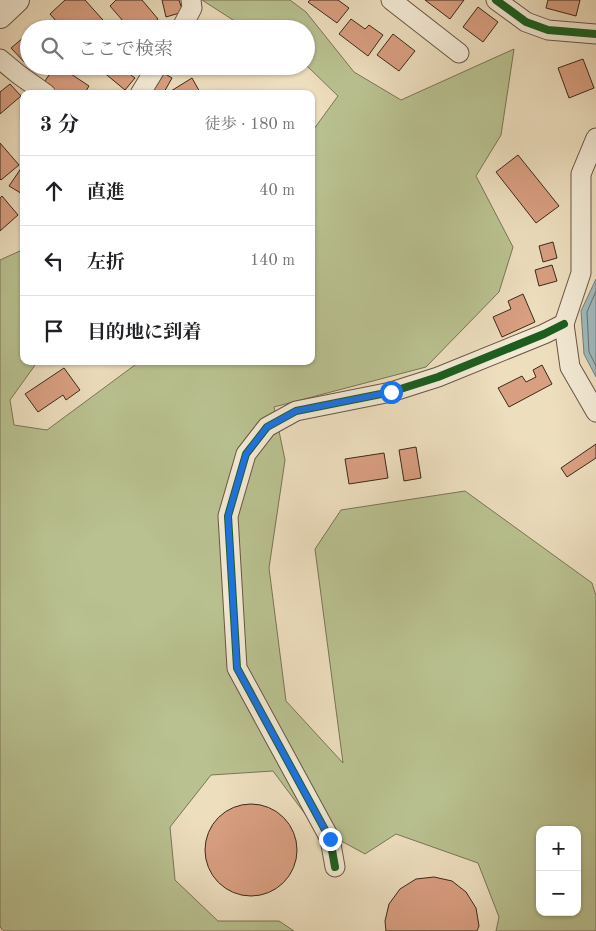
<!DOCTYPE html>
<html lang="ja">
<meta charset="utf-8">
<style>
body{margin:0;font-family:"Old Standard TT","Noto Serif JP",serif;background:#f6f6f6;color:#202124}
.controls{position:absolute;right:15px;bottom:15px;display:grid;overflow:hidden;border-radius:10px;box-shadow:0 1px 4px #0004}
.controls button{width:45px;height:45px;display:grid;place-items:center;padding:0;border:0;border-bottom:1px solid #e0e0e0;background:#fff;color:#202124;font:25px sans-serif}
.stop{position:absolute;width:15px;height:15px;margin:-11px;border:4px solid #1a73e8;border-radius:50%;background:#fff}
.stop.end{background:#1a73e8;border-color:#fff;box-shadow:0 1px 5px #0008}
.list{margin:0;padding:0;list-style:none}
h2{display:flex;justify-content:space-between;align-items:center;height:65px;margin:0;padding:0 20px;font-size:21px}
h2 small{font-size:16px;font-weight:400;color:#757577}
.list li{display:grid;grid-template-columns:32px 1fr auto;gap:15px;align-items:center;box-sizing:border-box;height:70px;padding:0 20px;border-top:1px solid #e0e0e0}
.list b{display:block;font-size:19px;white-space:nowrap}
.list em{font-size:16px;font-style:normal;color:#757577}
.icon{flex:none;width:28px;height:28px;fill:none;stroke:currentColor;stroke-width:2;stroke-linecap:round;stroke-linejoin:round}
.map{position:relative;flex:none;width:596px;height:931px;overflow:hidden}
.search{position:absolute;background:#fff;box-shadow:0 1px 4px #0004;left:20px;top:20px;width:295px;height:55px;display:flex;align-items:center;gap:12px;box-sizing:border-box;padding:0 18px;border-radius:28px;color:#757577;font-size:19px}
.panel{position:absolute;background:#fff;box-shadow:0 1px 4px #0004;left:20px;top:90px;width:295px;height:275px;border-radius:10px}
.map>svg:first-child{display:block}
.green{fill:#b9c190;stroke:#7b7455;fill-rule:evenodd}
.water{fill:#9fb9bd;stroke:#787f7c}
.lines{fill:none;stroke-linecap:round;stroke-linejoin:round}
.shore{stroke:#6e706c;stroke-width:1}
.building{fill:#d99f81;stroke:#3d281a}
.minor-casing{stroke:#695643;stroke-width:21}
.tertiary-casing{stroke:#695643;stroke-width:26}
.minor{stroke:#f3ead5;stroke-width:19}
.tertiary{stroke:#f3ead5;stroke-width:24}
.cycleway-casing{stroke:#f3ead5;stroke-width:11}
.cycleway{stroke:#1b5e20;stroke-width:8}
.route{stroke:#1a73e8;stroke-width:6}
</style>
<div class="map">
<svg width="596" height="931" viewBox="0 0 596 931">
<rect width="100%" height="100%" fill="#eddebe"/>
<filter id="stains"><feTurbulence type="fractalNoise" baseFrequency=".004" numOctaves="4"/><feColorMatrix values="0 0 0 0 .2 0 0 0 0 .09 0 0 0 0 .02 0 0 0 .5 -.17"/></filter>
<radialGradient id="worn" r=".72"><stop offset=".6" stop-color="#630" stop-opacity="0"/><stop offset="1" stop-color="#630" stop-opacity=".3"/></radialGradient>
<path class="green" d="M202,0H290L306,12L354,72L401,100L514,49L501,135L476,176L513,247L499,292L426,367L274,407L285,460L269,568L286,701L343,763L315,549L341,510L465,491L592,583L596,596V931H496L499,917L478,863L396,834L365,854L314,826L273,771L211,775L170,827L175,880L218,921H279L294,931H4L0,927V260L22,250L24,252V361H38L10,400L14,425L47,430L139,362L311,361V133L338,96L306,65V29H247ZM540,830H577V912H540Z"/>
<polygon class="water" points="596,279 596,377 584,354 581,311"/>
<g class="lines">
<polyline class="shore" points="596,291 587,312 589,352 596,366"/>
</g>
<g class="building">
<polygon points="65,0 85,0 111,29 63,29 50,14"/>
<polygon points="116,0 142,0 158,19 151,25 154,29 130,29 110,6"/>
<polygon points="162,0 179,0 183,12 166,17"/>
<polygon points="310,0 338,0 349,8 337,23 308,2"/>
<polygon points="425,0 464,0 450,19"/>
<polygon points="548,0 580,0 576,16 546,8"/>
<polygon points="478,7 498,22 483,42 463,27"/>
<polygon points="351,19 365,29 369,25 383,35 368,56 339,34"/>
<polygon points="41,22 47,29 33,29"/>
<polygon points="208,22 220,29 205,29"/>
<polygon points="29,33 29,63 27,65 11,48"/>
<polygon points="393,34 415,51 399,71 377,55"/>
<polygon points="583,59 594,88 569,98 558,68"/>
<polygon points="55,66 59,66 89,86 84,94 58,94 43,84"/>
<polygon points="96,66 138,66 131,75 135,78 125,90"/>
<polygon points="187,66 211,66 208,73 197,67 195,71"/>
<polygon points="162,72 172,78 163,94 150,94"/>
<polygon points="192,78 201,94 173,94 171,91"/>
<polygon points="10,84 21,96 0,114 0,92"/>
<polygon points="0,143 19,165 1,180 0,179"/>
<polygon points="518,155 559,206 536,223 496,172"/>
<polygon points="24,164 24,195 9,186"/>
<polygon points="2,196 18,215 0,231 0,198"/>
<polygon points="553,242 557,258 543,262 539,246"/>
<polygon points="552,265 557,281 539,286 535,270"/>
<polygon points="523,294 535,322 502,337 493,317 511,309 508,301"/>
<polygon points="542,365 552,384 509,407 498,388 522,376 526,382 536,377 533,370"/>
<polygon points="64,368 80,390 66,400 63,395 38,412 25,394"/>
<polygon points="596,444 596,458 567,477 561,468"/>
<polygon points="416,447 421,478 404,481 399,450"/>
<polygon points="384,453 388,478 349,484 345,459"/>
<circle cx="251" cy="850" r="46"/>
<polygon points="434,877 452,881 466,892 476,908 479,926 477,931 386,931 385,921 389,904 400,889 416,879"/>
</g>
<g class="lines">
<defs>
<g id="minor">
<polyline points="391,0 459,53"/>
<polyline points="496,0 526,22 548,30 596,34"/>
<polyline points="181,29 192,8 191,0"/>
<polyline points="0,59 18,74 46,94"/>
<polyline points="140,94 157,66"/>
<polyline points="596,138 581,174 581,273 564,324 570,367 596,412"/>
<polyline points="335,867 330,839 237,668 228,516 246,454 267,427 296,411 391,392 438,377 544,334 564,324"/>
</g>
<polyline id="tertiary" points="0,16 17,0"/>
</defs>
<use href="#minor" class="minor-casing"/>
<use href="#tertiary" class="tertiary-casing"/>
<use href="#minor" class="minor"/>
<use href="#tertiary" class="tertiary"/>
<defs>
<g id="cycleway">
<polyline points="496,0 526,22 548,30 596,34"/>
<polyline points="335,867 330,839 237,668 228,516 246,454 267,427 296,411 391,392 438,377 544,334 564,324"/>
</g>
</defs>
<use href="#cycleway" class="cycleway-casing"/>
<use href="#cycleway" class="cycleway"/>
</g>
<g class="lines">
<polyline class="route" points="330,839 237,668 228,516 246,454 267,427 296,411 391,392"/>
</g>
<rect width="100%" height="100%" filter="url(#stains)"/>
<rect width="100%" height="100%" fill="url(#worn)"/>
</svg>
<div class="controls">
<button>+</button>
<button>−</button>
</div>
<div class="stop" style="left:391px;top:392px"></div>
<div class="stop end" style="left:330px;top:839px"></div>
<div class="search"><svg class="icon" aria-label="search" viewBox="0 0 24 24"><circle cx="10" cy="10" r="6"/><path d="M15 15l6 6"/></svg>ここで検索</div>
<section class="panel">
<h2>3 分<small>徒歩 · 180 m</small></h2>
<ul class="list">
<li><svg class="icon" aria-label="ahead" viewBox="0 0 24 24"><path d="M12 20V5M6 11l6-6 6 6"/></svg><div><b>直進</b></div><em>40 m</em></li>
<li><svg class="icon" aria-label="left" viewBox="0 0 24 24"><path d="M17 20v-9H6M10 6l-5 5 5 5"/></svg><div><b>左折</b></div><em>140 m</em></li>
<li><svg class="icon" aria-label="arrive" viewBox="0 0 24 24"><path d="M6 21V4h12l-3 4 3 4H6"/></svg><div><b>目的地に到着</b></div></li>
</ul>
</section>
</div>
